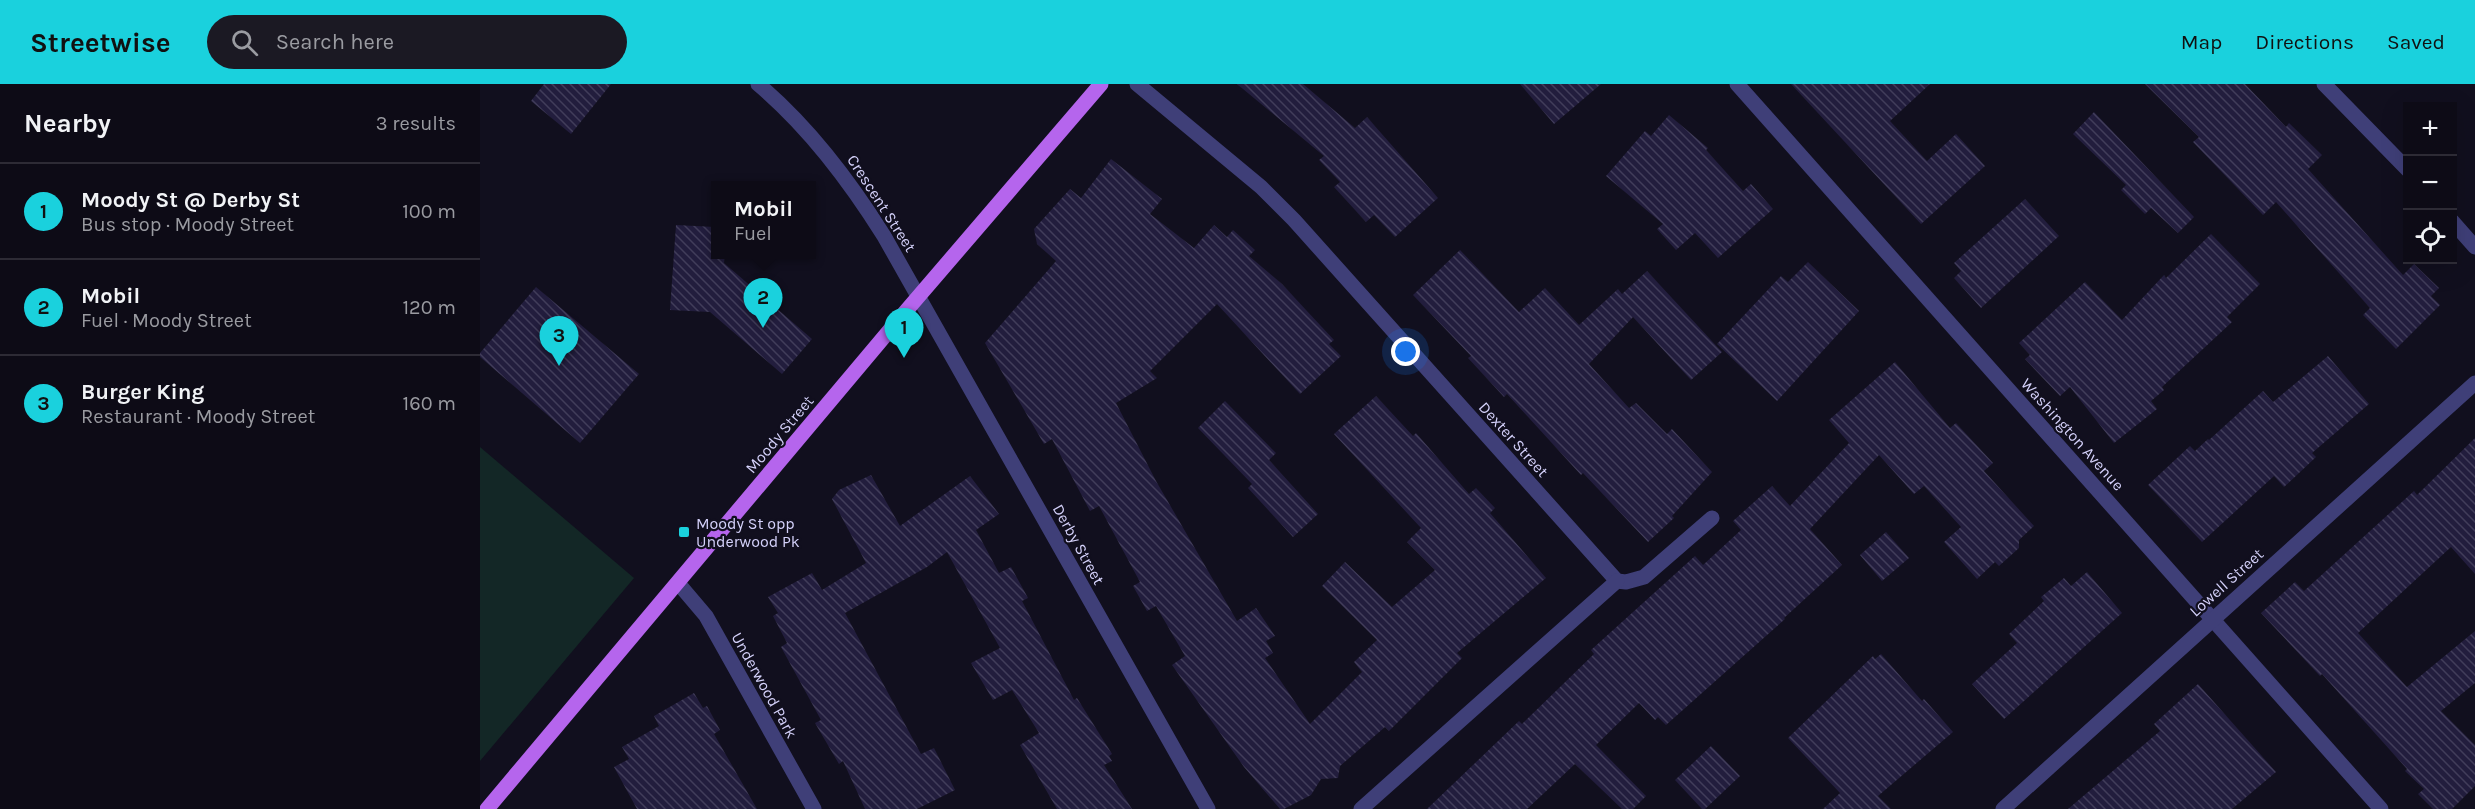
<!DOCTYPE html>
<meta charset="utf-8">
<style>
body{margin:0;font-family:Karla,sans-serif;background:#1b1923;color:#f1f3f6}
.controls{position:absolute;right:18px;top:18px;display:grid;overflow:hidden;border-radius:0px;box-shadow:0 6px 24px #0002}
.controls button{width:54px;height:54px;display:grid;place-items:center;padding:0;border:0;border-bottom:2px solid #2d2b35;background:#0d0b16;color:#f1f3f6;font:30px sans-serif}
.you{position:absolute;left:926px;top:268px;width:21px;height:21px;margin:-15px;border:4px solid #fff;border-radius:50%;background:#1a73e8;box-shadow:0 0 0 9px #1a73e833}
.badge{display:grid;place-items:center;width:39px;height:39px;border-radius:50%;background:#1ad1dd;color:#111;font-size:20px;font-weight:700}
.pin{position:absolute;translate:-50% -50px;filter:drop-shadow(0 2px 3px #0008)}
.pin::after{content:'';position:absolute;top:32px;width:21px;height:18px;background:inherit;clip-path:polygon(0 0,100% 0,50% 100%)}
.popup{position:absolute;left:231px;top:97px;width:105px;height:78px;box-sizing:border-box;display:grid;place-content:center;border-radius:0px;background:#0d0b16;filter:drop-shadow(0 2px 4px #0005);font-size:20px;white-space:nowrap;color:#9a9ba1}
.popup b{font-size:22px;color:#f1f3f6}
.popup::after{content:'';position:absolute;left:50%;top:100%;margin-left:-12px;border:12px solid transparent;border-top-color:#0d0b16}
.list{margin:0;padding:0;list-style:none}
h2{display:flex;justify-content:space-between;align-items:center;height:78px;margin:0;padding:0 24px;font-size:26px}
h2 small{font-size:20px;font-weight:400;color:#9a9ba1}
.list li{display:grid;grid-template-columns:39px 1fr auto;gap:18px;align-items:center;box-sizing:border-box;height:96px;padding:0 24px;border-top:2px solid #2d2b35}
.list b{display:block;font-size:22px;white-space:nowrap}
.list p{margin:0;font-size:20px;white-space:nowrap;color:#9a9ba1}
.list em{font-size:20px;font-style:normal;color:#9a9ba1}
.icon{flex:none;width:33px;height:33px;fill:none;stroke:currentColor;stroke-width:2;stroke-linecap:round;stroke-linejoin:round}
.map{position:relative;flex:none;width:1995px;height:725px;overflow:hidden}
header{display:flex;align-items:center;gap:36px;box-sizing:border-box;height:84px;padding:0 30px;background:#1ad1dd;color:#111}
header strong{font-size:28px}
nav{display:flex;gap:33px;margin-inline-start:auto;font-size:21px}
.search{width:420px;height:54px;background:#1b1923;display:flex;align-items:center;gap:15px;box-sizing:border-box;padding:0 21px;border-radius:33px;color:#9a9ba1;font-size:22px}
main{display:flex}
aside{flex:1;background:#0d0b16}
.map>svg:first-child{display:block}
.green{fill:#132726}
.building{fill:url(#building-back-hatch)}
.lines{fill:none;stroke-linecap:round;stroke-linejoin:round}
.minor{stroke:#3f3f78;stroke-width:15}
.tertiary{stroke:#3f3f78;stroke-width:15}
.primary{stroke:#b565ed;stroke-width:15}
.poi-dot{fill:#1ad1dd;stroke:#110f1e;stroke-width:2}
.labels{text-anchor:middle;stroke-width:4.5;stroke-linejoin:round;paint-order:stroke}
.street-label{font-size:16px;fill:#d4d1fa;stroke:#110f1e}
.poi-label{font-size:16px;fill:#d4d1fa;stroke:#110f1e;text-anchor:start}
</style>
<header>
<strong>Streetwise</strong>
<div class="search"><svg class="icon" aria-label="search" viewBox="0 0 24 24"><circle cx="10" cy="10" r="6"/><path d="M15 15l6 6"/></svg>Search here</div>
<nav><a>Map</a><a>Directions</a><a>Saved</a></nav>
</header>
<main>
<aside>
<h2>Nearby<small>3 results</small></h2>
<ul class="list">
<li><span class="badge">1</span><div><b>Moody St @ Derby St</b><p>Bus stop · Moody Street</p></div><em>100 m</em></li>
<li><span class="badge">2</span><div><b>Mobil</b><p>Fuel · Moody Street</p></div><em>120 m</em></li>
<li><span class="badge">3</span><div><b>Burger King</b><p>Restaurant · Moody Street</p></div><em>160 m</em></li>
</ul>
</aside>
<div class="map">
<svg width="1995" height="725" viewBox="0 0 1995 725">
<defs>
<pattern id="building-back-hatch" width="6" height="6" patternUnits="userSpaceOnUse" patternTransform="scale(1.5)"><rect width="6" height="6" fill="#221d3d"/><path d="M-1 5l2 2M0 0l6 6M5-1l2 2" fill="none" stroke="#413d5a"/></pattern>
</defs>
<rect width="100%" height="100%" fill="#110f1e"/>
<polygon class="green" points="0,363 154,494 0,677"/>
<g class="building">
<polygon points="64,0 131,0 91,50 51,17"/>
<polygon points="757,0 823,0 875,44 887,33 958,114 915,153 894,131 886,138 854,103 860,98 839,76 844,72"/>
<polygon points="1040,0 1121,0 1074,40"/>
<polygon points="1311,0 1450,0 1410,37 1447,77 1476,50 1505,82 1441,140"/>
<polygon points="1665,0 1765,0 1806,43 1809,39 1842,71 1828,85 1923,191 1934,180 1959,204 1951,212 1960,221 1916,265 1883,231 1890,224 1796,118 1783,131 1713,58 1719,53"/>
<polygon points="1614,28 1714,133 1698,149 1671,124 1665,130 1641,106 1646,101 1593,50"/>
<polygon points="1189,31 1228,64 1226,66 1263,107 1271,100 1293,125 1238,174 1215,149 1196,166 1177,145 1183,140 1126,92 1165,47 1171,52"/>
<polygon points="631,75 682,115 670,130 714,164 734,141 747,153 753,146 775,166 769,172 802,200 826,226 854,256 849,260 861,272 820,310 737,220 670,287 677,294 636,319 676,397 757,537 776,524 795,552 786,557 793,569 785,574 830,640 882,588 874,578 897,556 842,502 865,478 912,523 955,486 927,458 941,444 854,350 896,312 933,352 936,349 989,410 996,404 1015,424 1010,429 1066,494 977,569 982,574 909,647 905,643 860,682 858,694 841,695 831,711 804,725 800,725 764,683 692,581 705,572 676,522 667,527 653,502 660,498 619,422 610,427 572,355 564,360 505,259 576,177 557,160 554,145 590,105 601,114"/>
<polygon points="1545,115 1579,152 1501,224 1474,194 1481,187 1474,179"/>
<polygon points="196,141 235,143 235,171 245,171 244,179 332,255 302,290 230,228 190,226"/>
<polygon points="1731,150 1780,200 1747,233 1752,238 1682,303 1684,306 1671,317 1677,325 1634,359 1590,303 1580,312 1545,275 1550,271 1539,259 1605,198 1642,236 1684,191 1686,194"/>
<polygon points="980,166 1039,228 1065,204 1099,241 1138,205 1142,210 1167,187 1242,268 1211,296 1153,233 1109,280 1149,324 1156,319 1187,350 1192,345 1232,388 1192,432 1194,434 1168,458 1103,389 1101,391 1027,310 1024,313 988,274 991,272 933,211"/>
<polygon points="1328,178 1379,227 1297,317 1237,260 1301,192 1308,198"/>
<polygon points="56,203 159,290 100,359 0,273 0,269"/>
<polygon points="1848,272 1889,320 1832,369 1836,373 1804,403 1794,392 1722,458 1668,401 1710,362 1715,367 1728,355 1729,356 1783,307 1793,318"/>
<polygon points="1415,278 1470,344 1476,339 1513,379 1504,387 1554,442 1539,456 1539,464 1519,482 1515,478 1497,495 1464,458 1481,443 1444,402 1434,410 1399,371 1330,445 1362,481 1304,534 1305,535 1186,641 1178,633 1175,636 1159,619 1116,661 1166,712 1153,725 1142,725 1095,680 1047,725 947,725 1039,637 1042,640 1114,570 1111,566 1215,472 1223,481 1261,446 1253,437 1292,402 1310,422 1369,359 1349,336"/>
<polygon points="745,317 796,369 789,376 838,430 813,453 768,404 772,400 718,344"/>
<polygon points="1995,354 1995,490 1971,463 1878,549 1927,603 1995,547 1995,599 1961,627 1995,661 1995,702 1972,725 1953,725 1938,710 1944,705 1925,687 1927,685 1842,590 1840,592 1781,529 1815,498 1824,507 1934,407 1937,411"/>
<polygon points="391,391 420,442 490,392 519,430 496,446 519,489 531,483 548,514 542,517 594,616 597,614 632,670 629,672 632,677 624,681 652,725 577,725 540,661 559,649 532,606 513,616 491,579 520,564 467,468 447,483 365,529 441,670 454,664 475,706 437,725 385,725 363,677 359,680 335,639 341,636 301,563 307,559 293,532 298,529 288,513 332,489 342,506 386,479 352,415 359,406"/>
<polygon points="1406,448 1429,474 1402,497 1380,471"/>
<polygon points="1607,488 1642,529 1524,635 1492,600 1537,559 1529,550 1564,517 1561,513 1584,494 1591,502"/>
<polygon points="1401,570 1442,617 1444,615 1473,648 1398,712 1411,725 1343,725 1360,709 1308,654 1393,572 1395,575"/>
<polygon points="1718,600 1796,688 1752,725 1588,725 1680,647 1674,640"/>
<polygon points="214,609 223,624 227,622 240,646 234,650 277,725 157,725 134,683 149,675 142,663 179,642 174,632"/>
<polygon points="1231,662 1260,692 1225,725 1222,725 1195,696"/>
</g>
<g class="lines">
<g class="minor">
<polyline points="657,0 781,103 814,136 1137,497"/>
<polyline points="1257,0 1901,725"/>
<polyline points="1844,0 1928,86"/>
<polyline points="1972,137 1995,163"/>
<polyline points="1137,497 1146,498 1164,493 1232,434"/>
<polyline points="198,499 226,532 334,725"/>
<polyline points="881,725 1137,497"/>
</g>
<g class="tertiary">
<path d="M278,0C329,43 369,96 404,152L728,725"/>
<polyline points="1523,725 1995,299"/>
</g>
<polyline class="primary" points="7,725 414,241 621,0"/>
</g>
<rect class="poi-dot" x="198" y="442" width="12" height="12" rx="3"/>
<g class="labels">
<g class="street-label">
<text transform="translate(402 119) rotate(57)" y="6">Crescent Street</text>
<text transform="translate(299 350) rotate(-50)" y="6">Moody Street</text>
<text transform="translate(1593 350) rotate(48)" y="6">Washington Avenue</text>
<text transform="translate(1034 355) rotate(48)" y="6">Dexter Street</text>
<text transform="translate(599 460) rotate(61)" y="6">Derby Street</text>
<text transform="translate(1746 498) rotate(-42)" y="6">Lowell Street</text>
<text transform="translate(285 601) rotate(61)" y="6">Underwood Park</text>
</g>
<g class="poi-label">
<text x="216" y="445">Moody St opp<tspan x="216" dy="18">Underwood Pk</tspan></text>
</g>
</g>
</svg>
<div class="controls">
<button>+</button>
<button>−</button>
<button><svg class="icon" aria-label="locate" viewBox="0 0 24 24"><circle cx="12" cy="12" r="6"/><path d="M12 2v4M12 18v4M2 12h4M18 12h4"/></svg></button>
</div>
<div class="you"></div>
<div class="pin badge" style="left:424px;top:274px">1</div>
<div class="pin badge" style="left:283px;top:244px">2</div>
<div class="popup"><b>Mobil</b>Fuel</div>
<div class="pin badge" style="left:79px;top:282px">3</div>
</div>
</main>
